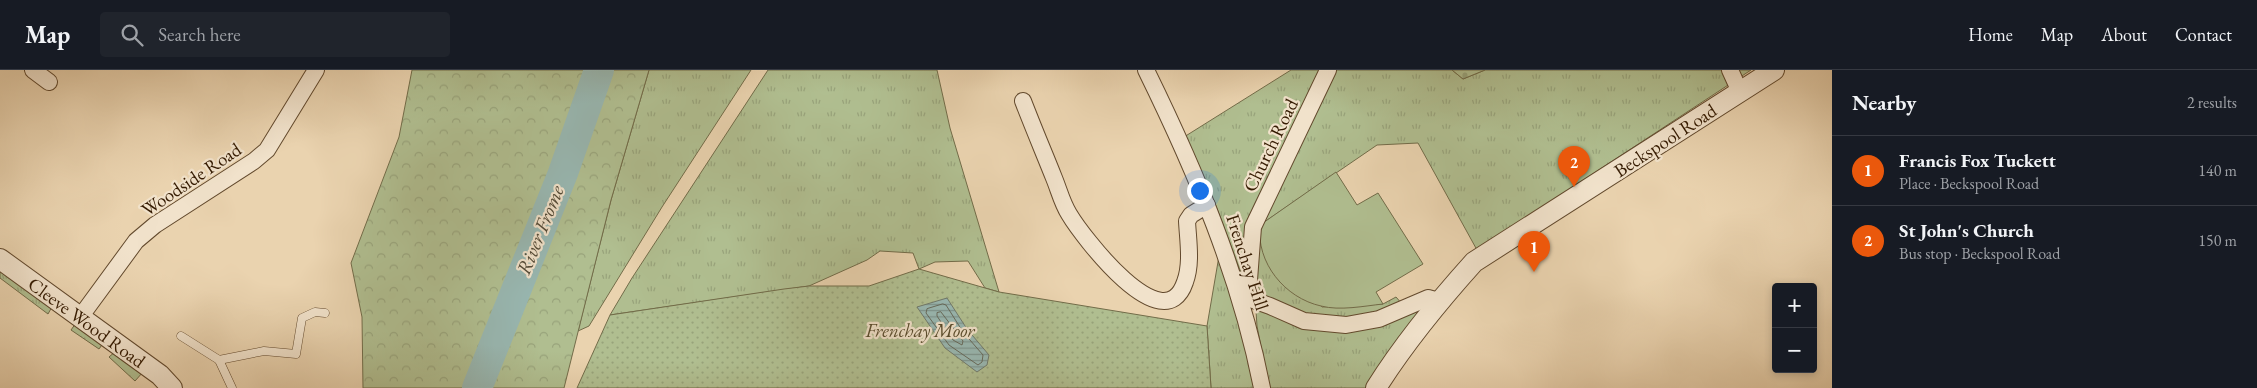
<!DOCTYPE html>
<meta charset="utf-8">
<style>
body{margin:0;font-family:"EB Garamond",serif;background:#20242c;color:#f1f3f6}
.controls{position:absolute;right:15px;bottom:15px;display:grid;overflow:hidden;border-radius:5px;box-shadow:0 2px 8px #0003}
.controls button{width:45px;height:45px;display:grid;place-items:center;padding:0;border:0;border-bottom:1px solid #363941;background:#171b24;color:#f1f3f6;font:25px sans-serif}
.you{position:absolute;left:1199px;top:120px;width:18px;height:18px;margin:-12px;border:4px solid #fff;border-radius:50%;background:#1a73e8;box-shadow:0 0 0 8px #1a73e833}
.badge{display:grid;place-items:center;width:32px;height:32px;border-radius:50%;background:#ea580c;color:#fff;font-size:16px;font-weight:700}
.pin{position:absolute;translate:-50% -41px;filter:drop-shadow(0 1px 2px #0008)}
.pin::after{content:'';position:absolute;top:26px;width:18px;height:15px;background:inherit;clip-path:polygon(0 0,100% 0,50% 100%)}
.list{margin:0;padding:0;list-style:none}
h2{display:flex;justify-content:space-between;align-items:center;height:65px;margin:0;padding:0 20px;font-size:21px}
h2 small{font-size:16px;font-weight:400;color:#9ea1a6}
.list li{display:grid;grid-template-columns:32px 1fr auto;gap:15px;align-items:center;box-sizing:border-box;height:70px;padding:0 20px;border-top:1px solid #363941}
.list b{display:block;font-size:19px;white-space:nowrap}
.list p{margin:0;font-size:16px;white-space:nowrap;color:#9ea1a6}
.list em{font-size:16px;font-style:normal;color:#9ea1a6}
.icon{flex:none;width:28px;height:28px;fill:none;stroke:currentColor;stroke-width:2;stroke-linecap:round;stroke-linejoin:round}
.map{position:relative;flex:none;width:1832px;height:318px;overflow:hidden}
header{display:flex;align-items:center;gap:30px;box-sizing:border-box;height:70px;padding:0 25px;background:#171b24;border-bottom:1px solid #363941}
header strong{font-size:24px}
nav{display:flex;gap:28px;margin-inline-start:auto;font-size:18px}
.search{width:350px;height:45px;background:#20242c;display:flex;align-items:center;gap:12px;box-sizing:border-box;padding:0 18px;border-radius:5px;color:#9ea1a6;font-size:19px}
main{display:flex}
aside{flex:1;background:#171b24}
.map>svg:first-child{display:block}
.grass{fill:url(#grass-tufts);stroke:#726c49}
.forest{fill:url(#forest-crowns);stroke:#726c49}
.cemetery{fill:url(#cemetery-stones);stroke:#726c49}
.park{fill:url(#park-dots);stroke:#726c49}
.garden{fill:#b0be90;stroke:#726c49}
.water{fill:url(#water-rules);stroke:#70796b}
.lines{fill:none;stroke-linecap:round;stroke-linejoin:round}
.shore{stroke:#66695a;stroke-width:1}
.river{stroke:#98b7b1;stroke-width:30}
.service-casing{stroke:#62492d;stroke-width:9}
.minor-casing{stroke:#62492d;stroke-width:18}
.tertiary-casing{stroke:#62492d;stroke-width:22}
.service{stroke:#f1e2cb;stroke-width:8}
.minor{stroke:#f1e2cb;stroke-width:16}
.tertiary{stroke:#f1e2cb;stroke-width:20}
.labels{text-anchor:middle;stroke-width:4.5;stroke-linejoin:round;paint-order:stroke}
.street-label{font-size:19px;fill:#351b02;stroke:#f1e2cb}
.park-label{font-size:19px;font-style:italic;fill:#5a4c2d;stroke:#f1e2cb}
.water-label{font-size:20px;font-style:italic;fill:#534a37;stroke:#f1e2cb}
</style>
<header>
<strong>Map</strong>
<div class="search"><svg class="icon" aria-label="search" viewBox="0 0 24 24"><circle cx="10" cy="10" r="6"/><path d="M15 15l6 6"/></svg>Search here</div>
<nav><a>Home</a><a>Map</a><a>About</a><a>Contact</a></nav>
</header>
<main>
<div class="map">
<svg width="1832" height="318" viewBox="0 0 1832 318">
<defs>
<pattern id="grass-tufts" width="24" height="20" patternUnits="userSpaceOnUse" patternTransform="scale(1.25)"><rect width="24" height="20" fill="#b0be90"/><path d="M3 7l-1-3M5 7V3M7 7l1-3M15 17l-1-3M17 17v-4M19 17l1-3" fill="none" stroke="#98a37b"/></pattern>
<pattern id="forest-crowns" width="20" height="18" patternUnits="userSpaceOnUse" patternTransform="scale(1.25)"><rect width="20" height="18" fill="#b0be90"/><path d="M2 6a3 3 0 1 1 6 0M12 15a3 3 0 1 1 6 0" fill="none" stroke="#98a37b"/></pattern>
<pattern id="cemetery-stones" width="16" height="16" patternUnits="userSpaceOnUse" patternTransform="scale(1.25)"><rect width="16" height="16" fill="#b0be90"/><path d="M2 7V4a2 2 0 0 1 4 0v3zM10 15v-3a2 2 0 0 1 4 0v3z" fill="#98a37b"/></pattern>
<pattern id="park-dots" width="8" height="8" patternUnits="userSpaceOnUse" patternTransform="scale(1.25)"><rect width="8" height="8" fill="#b0be90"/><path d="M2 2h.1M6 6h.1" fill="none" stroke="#98a37b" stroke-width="1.8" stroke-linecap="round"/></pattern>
<pattern id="water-rules" width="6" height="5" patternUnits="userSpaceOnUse" patternTransform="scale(1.25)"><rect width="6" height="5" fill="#98b7b1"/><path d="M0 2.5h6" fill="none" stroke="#7d948e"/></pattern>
</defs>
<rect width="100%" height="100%" fill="#ead3af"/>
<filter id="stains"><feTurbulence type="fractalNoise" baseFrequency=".004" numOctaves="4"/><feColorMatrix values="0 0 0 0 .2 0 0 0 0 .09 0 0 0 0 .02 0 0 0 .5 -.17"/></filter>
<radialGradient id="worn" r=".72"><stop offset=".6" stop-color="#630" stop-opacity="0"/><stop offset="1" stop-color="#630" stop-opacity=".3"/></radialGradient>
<g class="grass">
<polygon points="649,0 751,0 662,137 589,256 578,261 611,130"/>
<polygon points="768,0 937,0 950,58 999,222 985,218 968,191 935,192 919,199 913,183 880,181 867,190 809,216 610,245 632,208"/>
<polygon points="1291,0 1319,0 1245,201 1241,203 1216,136 1184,67"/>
<polygon points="1335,0 1452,0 1463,9 1485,0 1751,0 1477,180 1418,73 1377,75 1260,155"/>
<polygon points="1259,167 1322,237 1383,234 1396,227 1403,235 1346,249 1307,245 1265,226 1259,219 1256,207"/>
<polygon points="1219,186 1241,254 1255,318 1211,318 1207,256"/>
<polygon points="0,199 53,235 48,244 0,208"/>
<polygon points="1264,238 1306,256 1415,240 1417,244 1367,318 1269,318 1257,256 1256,241"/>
<polygon points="76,253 104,272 99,279 71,260"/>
<polygon points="116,281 143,302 135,311 109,287"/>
</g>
<polygon class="forest" points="412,0 649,0 611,130 564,318 363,318 362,247 351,193 399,67"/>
<polygon class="cemetery" points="1452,0 1485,0 1463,9"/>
<polygon class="park" points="919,199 999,222 1207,256 1211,318 577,318 610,245 784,219 809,216 869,216"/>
<path class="garden" d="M1336,102L1357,135L1378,123L1423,194L1376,222L1383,234C1364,236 1340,241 1321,236C1285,228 1256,193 1260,155Z"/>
<polygon class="water" points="947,228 967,259 989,285 987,295 977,302 945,278 917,237"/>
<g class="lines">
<g class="shore">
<polygon points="943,234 946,235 963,262 983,285 982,292 978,295 949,275 926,243 927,239"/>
<polygon points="941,242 963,271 962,275 953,270 937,246 937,243"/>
</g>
<polyline class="river" points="477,318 563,103 599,0"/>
<defs>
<g id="service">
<polyline points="181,266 219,290 264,281 296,284 302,248 315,242 325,243"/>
<polyline points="219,290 232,318"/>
</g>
<g id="minor">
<polyline points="33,0 49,12"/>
<path d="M1146,0C1196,102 1240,206 1262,318"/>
<polyline points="1730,0 1740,22"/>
<path d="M1023,31C1033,57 1044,83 1054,108C1059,120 1062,133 1069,144C1082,166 1164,274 1185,212C1192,193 1188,171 1187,151L1191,145L1207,135"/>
<polyline points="1239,225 1249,210 1253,157 1328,0"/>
<polyline points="1239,225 1270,236 1304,251 1346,255 1379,249 1428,228 1439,231"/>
<polyline points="81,246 136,171 155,155 254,91 267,80 316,0"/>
</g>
<g id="tertiary">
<polyline points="0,189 160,305 172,318"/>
<path d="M1376,318C1405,272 1438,232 1474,192L1774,0"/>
</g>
</defs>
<use href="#service" class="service-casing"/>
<use href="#minor" class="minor-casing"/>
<use href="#tertiary" class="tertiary-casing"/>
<use href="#service" class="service"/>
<use href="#minor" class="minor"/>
<use href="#tertiary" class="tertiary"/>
</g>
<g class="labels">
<g class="street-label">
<text transform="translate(1665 70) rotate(-33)" y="7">Beckspool Road</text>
<text transform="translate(1270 75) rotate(-64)" y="7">Church Road</text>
<text transform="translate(191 109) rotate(-34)" y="7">Woodside Road</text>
<text transform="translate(1248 192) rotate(72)" y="7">Frenchay Hill</text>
<text transform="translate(87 252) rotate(36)" y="7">Cleeve Wood Road</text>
</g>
<g class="park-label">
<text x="920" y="267">Frenchay Moor</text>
</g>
<g class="water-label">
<text transform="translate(540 160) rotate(-68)" y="7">River Frome</text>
</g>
</g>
<rect width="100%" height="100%" filter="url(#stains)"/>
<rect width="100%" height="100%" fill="url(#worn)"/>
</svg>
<div class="controls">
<button>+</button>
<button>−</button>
</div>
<div class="you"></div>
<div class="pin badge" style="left:1534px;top:202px">1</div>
<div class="pin badge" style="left:1574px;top:117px">2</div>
</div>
<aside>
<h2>Nearby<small>2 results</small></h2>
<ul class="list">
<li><span class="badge">1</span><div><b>Francis Fox Tuckett</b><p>Place · Beckspool Road</p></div><em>140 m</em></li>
<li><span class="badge">2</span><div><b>St John's Church</b><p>Bus stop · Beckspool Road</p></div><em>150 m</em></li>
</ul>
</aside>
</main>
